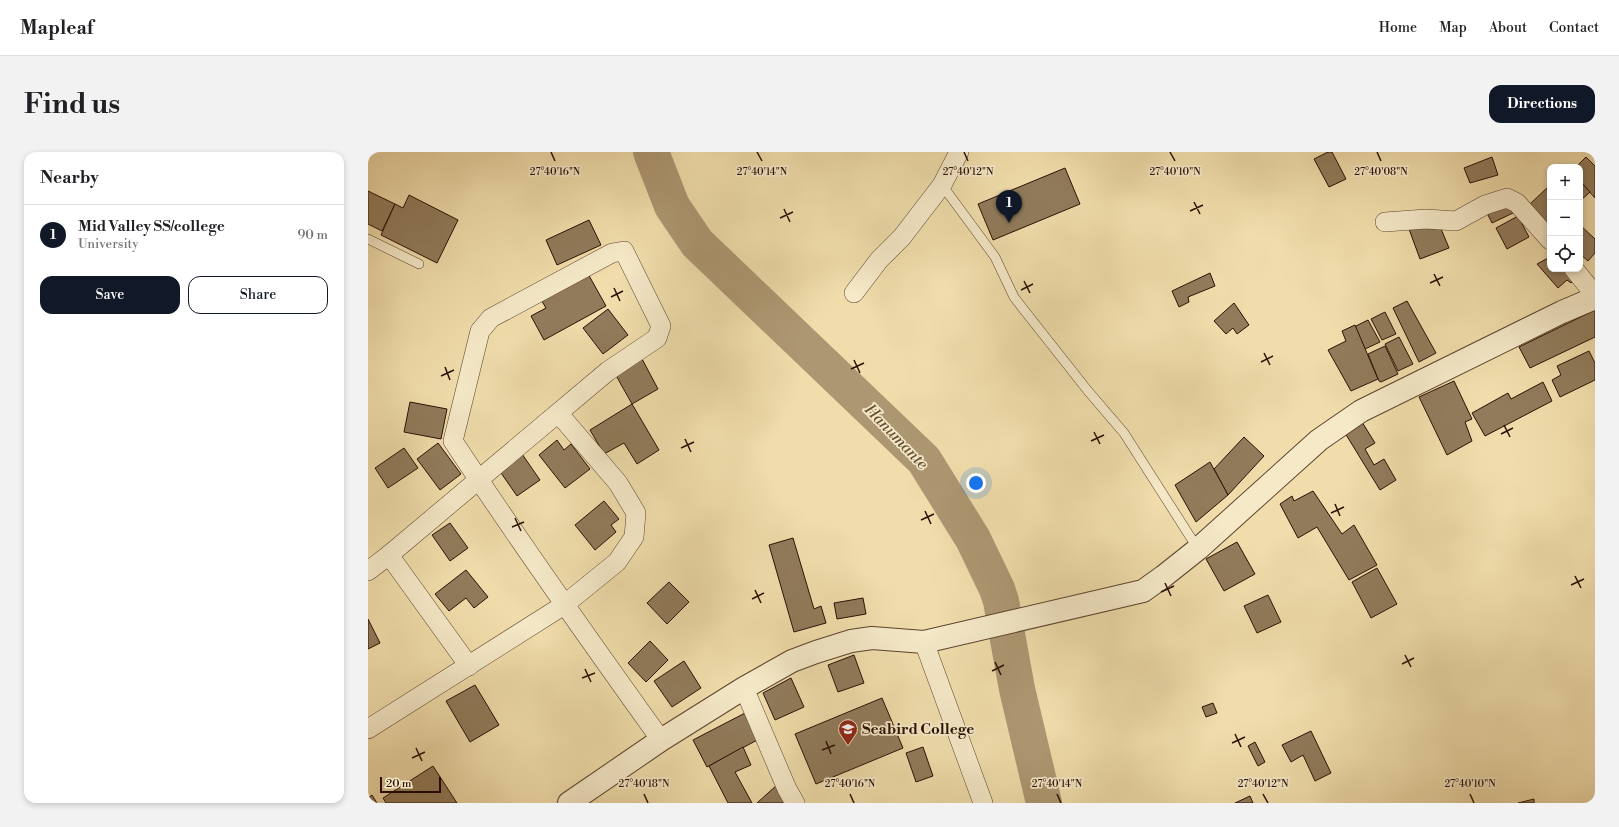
<!DOCTYPE html>
<meta charset="utf-8">
<style>
body{margin:0;font-family:"Libre Bodoni",serif;background:#f2f2f2;color:#202124}
.controls{position:absolute;right:12px;top:12px;display:grid;overflow:hidden;border-radius:8px;box-shadow:0 2px 6px #0003}
.controls button{width:36px;height:36px;display:grid;place-items:center;padding:0;border:0;border-bottom:1px solid #e0e0e0;background:#fff;color:#202124;font:20px sans-serif}
.scale{position:absolute;left:12px;bottom:10px;width:61px;box-sizing:border-box;padding-left:4px;border:2px solid #2a1004;border-top:0;font-size:11px;line-height:14px;white-space:nowrap;color:#2a1004;-webkit-text-stroke:3px #f5e9c8;paint-order:stroke}
.you{position:absolute;left:608px;top:331px;width:14px;height:14px;margin:-10px;border:3px solid #fff;border-radius:50%;background:#1a73e8;box-shadow:0 0 0 6px #1a73e833}
.badge{display:grid;place-items:center;width:26px;height:26px;border-radius:50%;background:#111827;color:#fff;font-size:13px;font-weight:700}
.pin{position:absolute;translate:-50% -33px;filter:drop-shadow(0 1px 2px #0008)}
.pin::after{content:'';position:absolute;top:21px;width:14px;height:12px;background:inherit;clip-path:polygon(0 0,100% 0,50% 100%)}
.list{margin:0;padding:0;list-style:none}
h2{display:flex;justify-content:space-between;align-items:center;height:52px;margin:0;padding:0 16px;font-size:17px}
h2 small{font-size:13px;font-weight:400;color:#757577}
.list li{display:grid;grid-template-columns:26px 1fr auto;gap:12px;align-items:center;box-sizing:border-box;height:60px;padding:0 16px;border-top:1px solid #e0e0e0}
.list b{display:block;font-size:15px;white-space:nowrap}
.list p{margin:0;font-size:13px;white-space:nowrap;color:#757577}
.list em{font-size:13px;font-style:normal;color:#757577}
.actions{display:flex;gap:8px;padding:12px 16px}
.actions a{flex:1;padding:9px 0;border:1px solid #111827;border-radius:12px;text-align:center;font-size:14px;color:#111827}
.actions .main{background:#111827;color:#fff}
.icon{flex:none;width:22px;height:22px;fill:none;stroke:currentColor;stroke-width:2;stroke-linecap:round;stroke-linejoin:round}
.map{position:relative;flex:none;width:1227px;height:651px;overflow:hidden;border-radius:12px}
header{display:flex;align-items:center;gap:24px;box-sizing:border-box;height:56px;padding:0 20px;background:#fff;border-bottom:1px solid #e0e0e0}
header strong{font-size:19px}
nav{display:flex;gap:22px;margin-inline-start:auto;font-size:14px}
.intro{display:flex;align-items:center;justify-content:space-between;box-sizing:border-box;height:96px;padding:0 24px}
h1{margin:0;font-size:28px}
.button{padding:10px 18px;border-radius:12px;background:#111827;color:#fff;font-size:14px;font-weight:700}
main{display:flex;gap:24px;padding:0 24px}
aside{flex:1;background:#fff;border-radius:12px;box-shadow:0 2px 6px #0003}
.map>svg:first-child{display:block}
.lines{fill:none;stroke-linecap:round;stroke-linejoin:round}
.river{stroke:#ad9772;stroke-width:36}
.building{fill:#917b5b;stroke:#2a1004}
.service-casing{stroke:#5c432e;stroke-width:10}
.minor-casing{stroke:#5c432e;stroke-width:20}
.tertiary-casing{stroke:#5c432e;stroke-width:24}
.service{stroke:#f5e9c8;stroke-width:9}
.minor{stroke:#f5e9c8;stroke-width:19}
.tertiary{stroke:#f5e9c8;stroke-width:22}
.ticks{fill:none;stroke:#2a1004;stroke-width:1.5}
.labels{text-anchor:middle;stroke-width:3.5;stroke-linejoin:round;paint-order:stroke}
.poi-label{font-size:15px;font-weight:bold;fill:#2a1004;stroke:#f5e9c8;text-anchor:start}
.water-label{font-size:16px;font-style:italic;fill:#654d35;stroke:#f5e9c8}
.ticks-label{font-size:10px;text-anchor:middle;fill:#2a1004;stroke:#f5e9c8;stroke-width:3.5;stroke-linejoin:round;paint-order:stroke}
</style>
<header>
<strong>Mapleaf</strong>
<nav><a>Home</a><a>Map</a><a>About</a><a>Contact</a></nav>
</header>
<div class="intro"><h1>Find us</h1><a class="button">Directions</a></div>
<main>
<aside>
<h2>Nearby<small></small></h2>
<ul class="list">
<li><span class="badge">1</span><div><b>Mid Valley SS/college</b><p>University</p></div><em>90 m</em></li>
</ul>
<div class="actions"><a class="main">Save</a><a>Share</a></div>
</aside>
<div class="map">
<svg width="1227" height="651" viewBox="0 0 1227 651">
<rect width="100%" height="100%" fill="#f0ddab"/>
<filter id="stains"><feTurbulence type="fractalNoise" baseFrequency=".005" numOctaves="4"/><feColorMatrix values="0 0 0 0 .2 0 0 0 0 .09 0 0 0 0 .02 0 0 0 .5 -.17"/></filter>
<radialGradient id="worn" r=".72"><stop offset=".6" stop-color="#630" stop-opacity="0"/><stop offset="1" stop-color="#630" stop-opacity=".3"/></radialGradient>
<g class="lines">
<polyline class="river" points="283,0 304,54 329,91 556,308 605,387 629,437 633,449 649,537 676,651"/>
</g>
<g class="building">
<polygon points="960,0 964,0 978,27 961,35 946,7"/>
<polygon points="1124,5 1130,23 1102,31 1096,16"/>
<polygon points="1218,5 1227,14 1227,46 1212,29 1212,15 1208,15"/>
<polygon points="697,16 712,52 625,88 610,52"/>
<polygon points="1212,29 1222,40 1212,49"/>
<polygon points="1182,33 1182,77 1161,53"/>
<polygon points="0,39 27,52 14,79 0,72"/>
<polygon points="41,43 90,68 69,111 13,83 27,52 35,56"/>
<polygon points="1139,49 1145,61 1124,71 1118,59"/>
<polygon points="1150,64 1161,85 1139,97 1128,76"/>
<polygon points="221,68 233,93 189,113 178,88"/>
<polygon points="1071,72 1081,96 1052,107 1041,77"/>
<polygon points="1212,73 1227,87 1227,101 1220,109 1212,102"/>
<polygon points="1182,105 1182,117 1203,117 1210,124 1203,131 1199,128 1190,136 1169,112"/>
<polygon points="219,120 238,154 176,188 163,164 178,156 172,146"/>
<polygon points="842,121 847,134 820,145 821,150 811,155 804,139"/>
<polygon points="1039,149 1068,201 1051,210 1025,156"/>
<polygon points="866,151 881,173 869,182 865,176 858,182 846,169"/>
<polygon points="240,157 260,183 235,202 215,176"/>
<polygon points="1227,158 1227,185 1162,216 1151,195"/>
<polygon points="1017,160 1028,182 1014,188 1003,167"/>
<polygon points="1000,168 1012,190 997,197 986,175"/>
<polygon points="987,173 1010,227 983,239 960,198 978,189 974,179"/>
<polygon points="1031,185 1045,212 1030,219 1017,192"/>
<polygon points="1017,194 1030,222 1013,230 1011,229 1000,202"/>
<polygon points="1221,199 1227,211 1227,228 1192,245 1184,228 1193,223 1189,214"/>
<polygon points="273,205 290,237 264,252 246,220"/>
<polygon points="1086,229 1104,267 1097,270 1104,289 1079,303 1051,245"/>
<polygon points="1175,230 1184,249 1117,284 1104,261 1140,241 1143,247"/>
<polygon points="42,250 79,257 73,287 36,280"/>
<polygon points="264,252 291,298 269,312 256,291 236,302 222,278"/>
<polygon points="994,270 1007,291 997,297 1006,313 1016,307 1028,328 1012,338 977,281"/>
<polygon points="876,285 896,304 860,343 846,317"/>
<polygon points="189,288 196,298 203,292 222,317 197,336 171,303"/>
<polygon points="70,291 93,322 72,338 49,307"/>
<polygon points="36,296 50,316 20,336 7,316"/>
<polygon points="154,302 172,328 149,344 131,318"/>
<polygon points="842,310 860,343 828,370 807,333"/>
<polygon points="945,339 974,382 986,373 1009,413 981,428 949,375 930,386 912,352 924,344 926,349"/>
<polygon points="236,349 251,367 243,373 248,380 227,398 207,373"/>
<polygon points="82,371 100,396 82,409 64,383"/>
<polygon points="425,386 446,457 453,454 458,471 426,480 401,393"/>
<polygon points="869,390 887,422 856,439 838,407"/>
<polygon points="1009,416 1029,452 1003,466 984,430"/>
<polygon points="98,418 120,445 106,456 98,446 81,459 67,442"/>
<polygon points="301,430 321,450 299,472 279,451"/>
<polygon points="900,443 913,470 889,481 876,454"/>
<polygon points="495,446 498,462 469,467 466,451"/>
<polygon points="0,467 12,491 0,497"/>
<polygon points="282,489 300,508 278,530 260,511"/>
<polygon points="486,503 496,531 470,540 460,513"/>
<polygon points="316,509 333,536 304,555 286,529"/>
<polygon points="423,526 436,555 407,568 395,541"/>
<polygon points="107,533 131,573 102,590 78,549"/>
<polygon points="514,546 535,596 448,632 427,582"/>
<polygon points="845,551 849,561 838,565 834,555"/>
<polygon points="379,560 393,586 339,615 325,588"/>
<polygon points="943,579 963,621 947,629 935,603 923,610 914,593"/>
<polygon points="887,590 897,610 890,614 880,594"/>
<polygon points="375,595 383,613 367,620 384,651 360,651 341,614"/>
<polygon points="555,595 565,624 548,630 538,601"/>
<polygon points="65,614 89,651 18,651 15,646"/>
<polygon points="410,632 421,651 389,651"/>
<polygon points="4,643 9,651 0,651 0,646"/>
<polygon points="882,644 885,651 867,651"/>
<polygon points="1166,647 1166,651 1150,651"/>
</g>
<g class="lines">
<defs>
<g id="service">
<polyline points="574,33 627,105 646,145 656,158 720,239 756,281 830,397"/>
<polyline points="0,87 51,112"/>
</g>
<g id="minor">
<polyline points="1017,70 1058,67 1088,69 1117,53 1139,46 1149,51 1182,88"/>
<polyline points="1206,117 1227,143"/>
<polyline points="486,141 511,108 534,85 574,33 591,0"/>
<polyline points="21,403 101,514"/>
<path d="M0,419L21,403L240,219L289,186L293,174L256,99L244,101L123,166L112,179L85,289C152,391 222,489 293,588"/>
<polyline points="556,490 615,651"/>
<polyline points="376,536 419,637 427,651"/>
<polyline points="0,577 196,453 249,410 266,385 268,361 250,331 191,262"/>
</g>
<polyline id="tertiary" points="201,651 293,588 376,536 424,509 448,500 483,489 504,486 556,490 775,439 796,424 830,397 951,288 993,259 1194,160 1227,146"/>
</defs>
<use href="#service" class="service-casing"/>
<use href="#minor" class="minor-casing"/>
<use href="#tertiary" class="tertiary-casing"/>
<use href="#service" class="service"/>
<use href="#minor" class="minor"/>
<use href="#tertiary" class="tertiary"/>
</g>
<path class="ticks" d="M183,0L187,9M389,0L394,9M596,0L600,9M802,0L807,9M1009,0L1013,9M826,50L832,62M416,57L422,70M822,59L835,53M412,66L425,60M1066,122L1072,134M656,129L662,141M1062,131L1075,125M246,136L252,149M653,138L665,132M243,145L255,139M896,201L902,213M486,208L492,221M893,210L905,204M77,215L82,228M483,217L496,211M73,224L86,218M1136,273L1142,285M726,280L732,292M1133,282L1145,276M317,287L323,300M723,289L736,283M313,296L326,290M967,352L972,364M557,359L563,372M963,361L976,355M147,366L153,379M553,368L566,362M144,375L156,370M1207,424L1213,436M797,431L803,444M1203,433L1216,427M387,438L393,451M793,440L806,434M384,447L396,441M1037,503L1043,515M627,510L633,523M1034,512L1046,506M217,517L223,530M624,519L636,513M214,526L227,521M867,582L873,595M458,589L463,602M864,591L877,585M48,596L54,609M454,598L467,593M44,606L57,600M276,642L280,651M482,642L486,651M689,642L693,651M895,642L900,651M1102,642L1106,651"/>
<defs>
<symbol id="university-pin" viewBox="-11 -11 22 30"><path d="M0 17L-7.5 6A9.5 9.5 0 1 1 7.5 6Z" fill="#8f2418" stroke="#f5e9c8"/><path d="M0-5L7-2L0 1L-7-2ZM-4 1L0 2.5L4 1V4Q0 6-4 4Z" fill="#fff"/></symbol>
</defs>
<g fill-rule="evenodd">
<use href="#university-pin" x="469" y="566" width="22" height="30"/>
</g>
<g class="labels">
<g class="poi-label">
<text x="494" y="582">Seabird College</text>
</g>
<g class="water-label">
<text transform="translate(529 284) rotate(46)" y="6">Hanumante</text>
</g>
</g>
<g class="ticks-label">
<text x="187" y="23">27°40'16"N</text>
<text x="394" y="23">27°40'14"N</text>
<text x="600" y="23">27°40'12"N</text>
<text x="807" y="23">27°40'10"N</text>
<text x="1013" y="23">27°40'08"N</text>
<text x="276" y="635">27°40'18"N</text>
<text x="482" y="635">27°40'16"N</text>
<text x="689" y="635">27°40'14"N</text>
<text x="895" y="635">27°40'12"N</text>
<text x="1102" y="635">27°40'10"N</text>
</g>
<rect width="100%" height="100%" filter="url(#stains)"/>
<rect width="100%" height="100%" fill="url(#worn)"/>
</svg>
<div class="controls">
<button>+</button>
<button>−</button>
<button><svg class="icon" aria-label="locate" viewBox="0 0 24 24"><circle cx="12" cy="12" r="6"/><path d="M12 2v4M12 18v4M2 12h4M18 12h4"/></svg></button>
</div>
<div class="scale">20 m</div>
<div class="you"></div>
<div class="pin badge" style="left:641px;top:71px">1</div>
</div>
</main>
